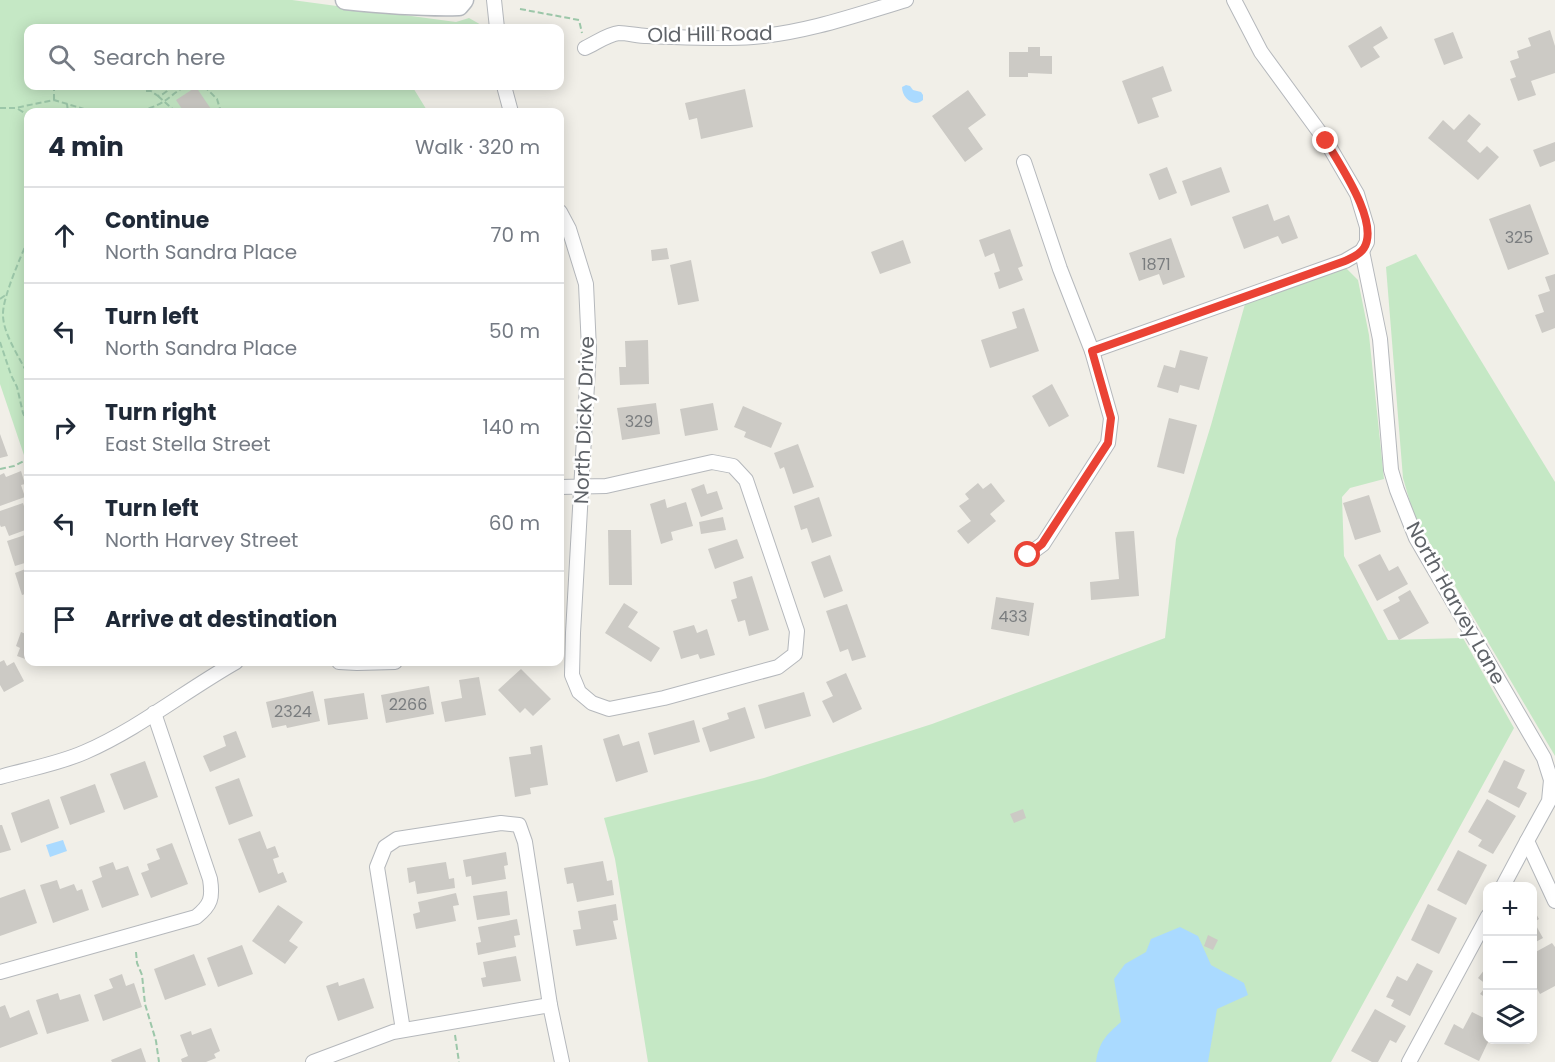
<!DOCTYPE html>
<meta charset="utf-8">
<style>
body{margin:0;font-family:Poppins,sans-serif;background:#f2f2f3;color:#1f2937}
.controls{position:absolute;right:18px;bottom:18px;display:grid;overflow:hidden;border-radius:12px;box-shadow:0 3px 15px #0003}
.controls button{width:54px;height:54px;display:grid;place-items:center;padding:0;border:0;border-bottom:2px solid #e0e1e3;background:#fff;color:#1f2937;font:30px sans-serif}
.stop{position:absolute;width:18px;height:18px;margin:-14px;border:4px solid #ea4335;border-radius:50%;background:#fff}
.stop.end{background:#ea4335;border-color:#fff;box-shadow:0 2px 6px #0008}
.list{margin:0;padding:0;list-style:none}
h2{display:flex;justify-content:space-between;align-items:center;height:78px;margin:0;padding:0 24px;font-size:26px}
h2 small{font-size:20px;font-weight:400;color:#747a83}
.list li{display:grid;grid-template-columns:39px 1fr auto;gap:18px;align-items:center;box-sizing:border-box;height:96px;padding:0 24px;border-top:2px solid #e0e1e3}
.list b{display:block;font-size:22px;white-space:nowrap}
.list p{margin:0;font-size:20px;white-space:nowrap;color:#747a83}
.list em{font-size:20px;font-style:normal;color:#747a83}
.icon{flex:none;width:33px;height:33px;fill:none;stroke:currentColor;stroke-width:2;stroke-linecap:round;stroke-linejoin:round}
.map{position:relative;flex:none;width:1555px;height:1062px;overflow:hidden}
.search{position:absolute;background:#fff;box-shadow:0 3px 15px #0003;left:24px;top:24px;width:540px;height:66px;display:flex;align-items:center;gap:15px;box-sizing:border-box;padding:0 21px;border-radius:12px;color:#747a83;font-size:22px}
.panel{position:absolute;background:#fff;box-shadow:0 3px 15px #0003;left:24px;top:108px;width:540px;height:558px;border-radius:12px}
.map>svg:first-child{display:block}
.green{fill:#c5e8c5}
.water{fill:#aadaff}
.building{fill:#cccac5}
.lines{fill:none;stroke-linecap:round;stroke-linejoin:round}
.street-casing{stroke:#b5b8bc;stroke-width:16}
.secondary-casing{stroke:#b6babf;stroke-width:21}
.path{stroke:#9cc7a9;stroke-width:2;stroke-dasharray:6 3;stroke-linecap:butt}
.street{stroke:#fff;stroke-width:14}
.secondary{stroke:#fff;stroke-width:18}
.route{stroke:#ea4335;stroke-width:8}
.labels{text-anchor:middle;stroke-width:5;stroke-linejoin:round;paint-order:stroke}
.number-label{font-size:16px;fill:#7a7d7f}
.street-label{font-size:20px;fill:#5f6368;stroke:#fff}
</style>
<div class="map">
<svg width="1555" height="1062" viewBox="0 0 1555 1062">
<rect width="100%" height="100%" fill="#f1efe8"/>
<g class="green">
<polygon points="0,0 292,0 456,22 469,18 483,26 483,28 28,28 28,86 412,86 428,112 28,112 28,467 0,384"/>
<polygon points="1416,254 1555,482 1555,756 1414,516 1403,478 1386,267"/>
<polygon points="1346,268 1358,280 1369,335 1384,479 1350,488 1342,497 1344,556 1388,640 1463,638 1514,728 1331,1062 648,1062 615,859 604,818 764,778 932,724 1165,638 1176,539 1211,425 1245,304"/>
</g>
<g class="water">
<path d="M906,85L910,86L913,90L921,92L923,95V100C914,108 902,98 902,87Z"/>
<polygon points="63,840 67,851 50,857 46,845"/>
<path d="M1180,927L1198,936L1211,965L1244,983L1248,995L1217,1009L1208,1062H1096C1099,1042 1106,1035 1121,1022L1114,979L1125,964L1146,952L1151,939Z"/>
</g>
<g class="building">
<polygon points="1381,26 1388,38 1373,47 1380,57 1361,68 1348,46"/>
<polygon points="1550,30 1555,46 1555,73 1531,81 1536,95 1518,101 1510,79 1516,77 1510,61 1519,58 1517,51 1531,46 1528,38"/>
<polygon points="1453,32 1463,58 1444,65 1434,39"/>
<polygon points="1028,47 1040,47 1040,56 1052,56 1052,74 1028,73 1028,77 1009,77 1009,52 1028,52"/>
<polygon points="1163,66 1172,91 1152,98 1159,117 1138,124 1122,81"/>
<polygon points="196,87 213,112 184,112 176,100"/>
<polygon points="745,89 753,127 701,139 697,118 689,120 685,103"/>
<polygon points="968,90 986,115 968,128 983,149 965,162 932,116"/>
<polygon points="1469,114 1481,124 1467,141 1480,153 1487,146 1499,157 1478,180 1428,138 1443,120 1454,130"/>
<polygon points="1555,142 1555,161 1540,167 1533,150"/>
<polygon points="1167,167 1177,193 1159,200 1149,174"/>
<polygon points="1221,167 1230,192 1191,206 1182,181"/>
<polygon points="1268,204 1274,221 1289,215 1298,238 1282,244 1278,236 1244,249 1232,217"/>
<polygon points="1530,204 1549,254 1508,270 1489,219"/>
<polygon points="1010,229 1023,266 1018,268 1023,280 999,289 994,273 1000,271 994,253 985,257 979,240"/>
<polygon points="1171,238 1185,277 1163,285 1159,274 1139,281 1129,253"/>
<polygon points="903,240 911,263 880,274 871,252"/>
<polygon points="667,248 669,259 652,261 651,250"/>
<polygon points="691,260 699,301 678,305 670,265"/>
<polygon points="1555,274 1555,328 1542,333 1535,315 1544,312 1538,295 1550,291 1545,277"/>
<polygon points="1024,308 1039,351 990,368 981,340 1017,328 1012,312"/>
<polygon points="648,340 649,384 620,385 619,367 626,367 625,341"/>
<polygon points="1180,350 1208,357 1199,390 1180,385 1178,393 1157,387 1164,365 1175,368"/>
<polygon points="1052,384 1069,416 1049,427 1032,396"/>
<polygon points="656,403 660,434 622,440 617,408"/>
<polygon points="713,403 718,430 685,436 680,409"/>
<polygon points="743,406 782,423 771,448 744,437 746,432 734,427"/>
<polygon points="1169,418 1197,425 1184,474 1157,467"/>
<polygon points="0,434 8,456 0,458"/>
<polygon points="798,444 814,487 793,494 784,467 780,469 774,453"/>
<polygon points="21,471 25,484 21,485 25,497 0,506 0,475 4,473 6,477"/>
<polygon points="978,483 983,489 991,483 1005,501 990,514 996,521 968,544 957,531 971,521 959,506 969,499 965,494"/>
<polygon points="704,484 707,494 717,491 723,509 701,517 691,489"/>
<polygon points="1369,495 1381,532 1355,540 1343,503"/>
<polygon points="819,497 832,536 812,543 807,528 801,530 794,506"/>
<polygon points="665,499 667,508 686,502 693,526 671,532 673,540 661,544 650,504"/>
<polygon points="23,503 28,518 28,529 9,536 5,526 1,527 0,525 0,511"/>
<polygon points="723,517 726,530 701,534 699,522"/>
<polygon points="608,530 631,530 632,585 609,585"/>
<polygon points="1134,531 1139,596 1091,600 1090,582 1119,579 1115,532"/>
<polygon points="28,534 28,562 15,566 7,541"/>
<polygon points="737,539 744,558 715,569 708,549"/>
<polygon points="1380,554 1389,571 1398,566 1408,584 1377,601 1358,565"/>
<polygon points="830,555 843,591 824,598 811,562"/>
<polygon points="28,568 28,593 22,595 15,573"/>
<polygon points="752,576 769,630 749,636 745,620 738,622 731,600 737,598 733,582"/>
<polygon points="1410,590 1429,623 1399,640 1383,610 1400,601 1398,597"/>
<polygon points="996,597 1034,603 1029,636 991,629"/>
<polygon points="25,600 28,600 28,615 27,616"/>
<polygon points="624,603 638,612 628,627 660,648 651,662 605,633"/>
<polygon points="847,604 866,657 852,661 848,649 840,652 826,611"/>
<polygon points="694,625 697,633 707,629 715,655 700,659 698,654 681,659 673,631"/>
<polygon points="21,632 28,635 28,660 17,656 20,648 16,646"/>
<polygon points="4,660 7,666 14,662 24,681 4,692 0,685 0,662"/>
<polygon points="521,669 551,699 533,716 525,708 520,713 498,690"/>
<polygon points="846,673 862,709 833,723 822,701 833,696 826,682"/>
<polygon points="479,677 486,715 445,722 441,702 462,698 459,680"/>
<polygon points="429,686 434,714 386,723 381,695"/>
<polygon points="313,691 320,721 287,728 286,725 272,728 266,702"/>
<polygon points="804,692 811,716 765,729 758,705"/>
<polygon points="364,693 368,719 328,725 324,699"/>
<polygon points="745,707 755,738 710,752 702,728 729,719 727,713"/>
<polygon points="694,720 700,742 654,755 648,733"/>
<polygon points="236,731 246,757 210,772 203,756 226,746 223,736"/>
<polygon points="619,734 623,746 639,741 648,772 616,782 603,739"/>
<polygon points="542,745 548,785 530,788 531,794 515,797 509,757 531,754 530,747"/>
<polygon points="1504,760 1525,770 1517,788 1527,793 1519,808 1488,792"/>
<polygon points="145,761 158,797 124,810 110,774"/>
<polygon points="239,778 253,816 229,825 215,787"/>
<polygon points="95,784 105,812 70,825 60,797"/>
<polygon points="49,799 59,828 21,843 11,813"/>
<polygon points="1487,799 1516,816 1493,854 1478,846 1482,840 1468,832"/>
<polygon points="1023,809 1026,818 1014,823 1010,814"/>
<polygon points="0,825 2,825 11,850 0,853"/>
<polygon points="260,831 267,849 275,846 279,857 273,859 278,874 283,872 287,882 259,893 238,839"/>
<polygon points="172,843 188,884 151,898 141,873 149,870 147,864 160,859 156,849"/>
<polygon points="1458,850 1487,865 1466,905 1437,890"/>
<polygon points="506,852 508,865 504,866 506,879 472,885 471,876 466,877 463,860"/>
<polygon points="603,861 607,881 612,880 614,895 577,902 573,883 567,884 564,868"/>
<polygon points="113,862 116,870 128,866 139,895 102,908 92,881 102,877 99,867"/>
<polygon points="446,862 449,879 454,878 455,888 417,894 415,881 409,883 407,868"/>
<polygon points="57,880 60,889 74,884 77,891 82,889 89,910 53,923 40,885"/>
<polygon points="25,889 37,923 0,936 0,898"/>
<polygon points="507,891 510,915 477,920 473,896"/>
<polygon points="456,893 459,905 453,906 456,921 416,929 413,914 420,912 418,902"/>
<polygon points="616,904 618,920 613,921 617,939 576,946 573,930 581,929 578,911"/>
<polygon points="1428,904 1457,918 1439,954 1411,940"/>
<polygon points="278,905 303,922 289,941 298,947 285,964 252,941"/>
<polygon points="1532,907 1539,919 1534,922 1543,938 1532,944"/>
<polygon points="517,919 520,935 514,936 516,947 478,955 476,943 481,942 478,927"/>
<polygon points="1208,935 1218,940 1213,950 1204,946"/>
<polygon points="1552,943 1555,947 1555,986 1540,994 1532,980 1532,954"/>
<polygon points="242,945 253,974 218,987 207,958"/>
<polygon points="194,954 206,985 165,1000 154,969"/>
<polygon points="516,956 521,981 483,987 481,978 486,977 483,962"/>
<polygon points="1417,963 1433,971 1410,1016 1391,1006 1394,1000 1386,997 1397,976 1407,981"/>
<polygon points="1488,965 1488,999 1480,994 1487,985 1478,978"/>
<polygon points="122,974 126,986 134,983 142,1007 103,1021 94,995 113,988 109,979"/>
<polygon points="364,978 374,1008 338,1021 326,986 338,982 339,986"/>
<polygon points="58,993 60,1000 80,994 89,1021 47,1034 36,1000"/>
<polygon points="5,1005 10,1018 29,1010 38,1034 0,1048 0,1007"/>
<polygon points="1375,1009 1406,1026 1396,1043 1390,1040 1378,1062 1372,1062 1351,1051"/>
<polygon points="1472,1012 1488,1020 1488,1040 1489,1040 1479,1061 1444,1044 1454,1024 1463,1029"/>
<polygon points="211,1028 220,1051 214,1054 216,1058 206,1062 182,1062 181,1059 188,1056 180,1035 191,1031 192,1035"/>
<polygon points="141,1048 146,1062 112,1062 111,1060"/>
</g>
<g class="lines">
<defs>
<g id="street">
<polyline points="494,0 497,28"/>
<polyline points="1234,0 1261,52 1326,141 1357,194 1367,227 1367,242 1362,251"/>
<path d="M585,48C596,43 608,34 619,33C628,33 638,36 647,36C682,37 718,40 753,37C805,33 856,15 906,0"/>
<polyline points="504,86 511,112"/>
<polyline points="1024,162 1060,269 1092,351 1111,418 1108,443 1043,544 1028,555"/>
<polyline points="560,212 569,229 586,284 589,349 573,633 572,675 579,692 592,703 609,709 664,698 778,667 795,654 797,631 746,480 733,466 712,462 606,486 560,487"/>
<polyline points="1362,251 1380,339 1391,470 1397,490 1416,538 1544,758 1551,780 1549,801 1527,841 1555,901"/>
<polyline points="1092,351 1345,261 1362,251"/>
<polyline points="339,662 357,663 395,662"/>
<path d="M0,777C28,769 58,764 85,752C138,729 185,691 236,662"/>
<polyline points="1503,886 1527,841"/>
<path d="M0,972L196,917C211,905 213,898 210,879L154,713"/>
<polyline points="403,1030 377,867 385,847 397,839 501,823 519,825 525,842 550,1005 562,1062"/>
<polyline points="313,1062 393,1032 550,1005"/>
<polyline points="1409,1062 1488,916"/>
</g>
<path id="secondary" d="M345,0C383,4 420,7 459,6L464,0"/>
</defs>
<use href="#street" class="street-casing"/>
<use href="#secondary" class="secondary-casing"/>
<g class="path">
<polyline points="520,9 579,20 582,33"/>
<polyline points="204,86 217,99 221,112"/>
<polyline points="146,91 151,91 158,96 163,94 167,91 168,86"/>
<polyline points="158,96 176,112"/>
<polyline points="54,100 54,88"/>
<polyline points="67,104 68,112"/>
<polyline points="0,108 15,108 54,100 84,109 93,109 101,112"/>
<polyline points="18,109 28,115"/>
<path d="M131,112C142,111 153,108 163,102C171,97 177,90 187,86"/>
<path d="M28,240C21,256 2,299 3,315C3,334 20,358 28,375"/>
<polyline points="0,299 7,294"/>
<polyline points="0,342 11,375 17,387 23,413 28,424"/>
<polyline points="0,469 14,466 28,459"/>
<polyline points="136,952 137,963 142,975 145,1004 156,1041 159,1062"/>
<polyline points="455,1035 459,1062"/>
</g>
<use href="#street" class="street"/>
<use href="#secondary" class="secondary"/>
</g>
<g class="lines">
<path class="route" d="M1028,555L1042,544L1108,443L1111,418L1092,351L1345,261C1351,258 1360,255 1364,248C1380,222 1339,164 1326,141"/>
</g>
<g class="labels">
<g class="number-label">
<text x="1519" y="243">325</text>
<text x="1156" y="270">1871</text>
<text x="639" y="427">329</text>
<text x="1013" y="622">433</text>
<text x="408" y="710">2266</text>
<text x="293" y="717">2324</text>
</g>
<g class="street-label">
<text transform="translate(710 34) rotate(-1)" y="7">Old Hill Road</text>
<text transform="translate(584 420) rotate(-88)" y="7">North Dicky Drive</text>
<text transform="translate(1456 603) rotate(61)" y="7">North Harvey Lane</text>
</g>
</g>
</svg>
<div class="controls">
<button>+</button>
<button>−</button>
<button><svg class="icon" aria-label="layers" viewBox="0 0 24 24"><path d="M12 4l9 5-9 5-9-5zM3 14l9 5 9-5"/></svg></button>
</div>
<div class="stop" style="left:1028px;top:555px"></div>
<div class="stop end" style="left:1326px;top:141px"></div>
<div class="search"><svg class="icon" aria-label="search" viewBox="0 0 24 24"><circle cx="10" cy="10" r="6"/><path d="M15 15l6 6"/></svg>Search here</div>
<section class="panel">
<h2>4 min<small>Walk · 320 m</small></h2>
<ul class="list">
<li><svg class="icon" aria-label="ahead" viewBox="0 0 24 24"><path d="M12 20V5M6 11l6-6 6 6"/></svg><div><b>Continue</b><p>North Sandra Place</p></div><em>70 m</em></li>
<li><svg class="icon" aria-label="left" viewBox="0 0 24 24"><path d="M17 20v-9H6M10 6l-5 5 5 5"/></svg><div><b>Turn left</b><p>North Sandra Place</p></div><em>50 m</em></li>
<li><svg class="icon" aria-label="right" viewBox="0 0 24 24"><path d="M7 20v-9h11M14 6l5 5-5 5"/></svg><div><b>Turn right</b><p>East Stella Street</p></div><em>140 m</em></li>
<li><svg class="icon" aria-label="left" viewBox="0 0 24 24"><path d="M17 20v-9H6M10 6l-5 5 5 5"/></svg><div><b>Turn left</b><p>North Harvey Street</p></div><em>60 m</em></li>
<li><svg class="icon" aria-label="arrive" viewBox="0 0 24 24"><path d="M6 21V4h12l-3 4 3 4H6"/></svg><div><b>Arrive at destination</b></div></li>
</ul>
</section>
</div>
